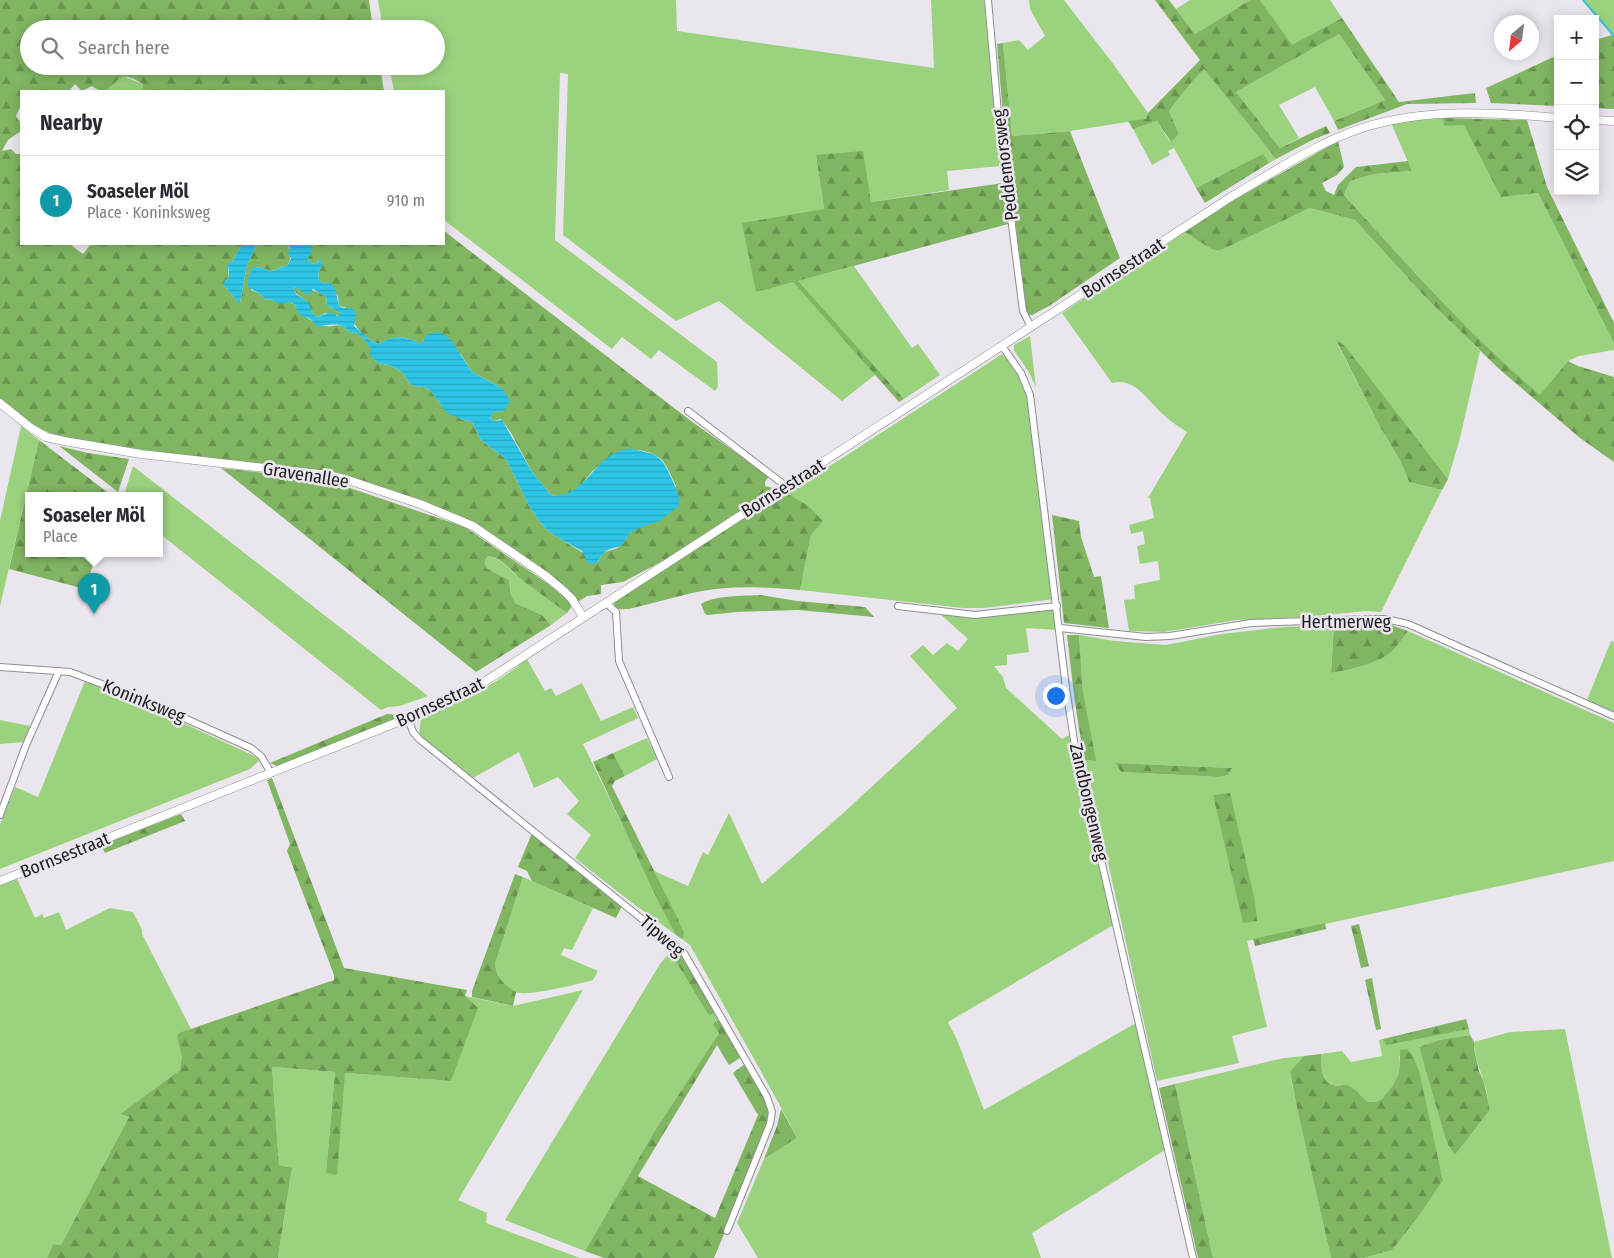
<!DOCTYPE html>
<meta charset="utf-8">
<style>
body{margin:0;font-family:"Fira Sans Condensed",sans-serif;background:#f2f2f3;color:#2b2b33}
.controls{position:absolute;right:15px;top:15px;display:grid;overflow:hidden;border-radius:0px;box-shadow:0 2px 12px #0003}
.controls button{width:45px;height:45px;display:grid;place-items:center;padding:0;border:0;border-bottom:1px solid #e1e1e2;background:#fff;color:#2b2b33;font:25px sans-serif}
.compass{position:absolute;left:1494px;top:15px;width:45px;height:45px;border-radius:50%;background:#fff;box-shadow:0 2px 12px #0003;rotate:208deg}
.you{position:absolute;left:1055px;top:695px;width:18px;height:18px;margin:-12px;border:4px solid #fff;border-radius:50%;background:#1a73e8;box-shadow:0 0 0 8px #1a73e833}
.badge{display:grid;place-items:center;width:32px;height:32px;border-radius:50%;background:#638607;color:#fff;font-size:16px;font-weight:700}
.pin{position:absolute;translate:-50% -41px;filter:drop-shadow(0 1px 2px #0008)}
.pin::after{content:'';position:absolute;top:26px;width:18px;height:15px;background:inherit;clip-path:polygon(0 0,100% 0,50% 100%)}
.popup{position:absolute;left:25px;top:492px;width:138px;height:65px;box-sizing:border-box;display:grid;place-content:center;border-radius:0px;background:#fff;filter:drop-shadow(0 1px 4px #0005);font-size:16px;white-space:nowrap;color:#7c7c81}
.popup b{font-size:19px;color:#2b2b33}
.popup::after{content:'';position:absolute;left:50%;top:100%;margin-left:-10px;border:10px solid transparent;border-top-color:#fff}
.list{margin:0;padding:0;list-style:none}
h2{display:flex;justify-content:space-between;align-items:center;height:65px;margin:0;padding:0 20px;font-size:21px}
h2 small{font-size:16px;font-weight:400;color:#7c7c81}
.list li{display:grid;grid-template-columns:32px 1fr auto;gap:15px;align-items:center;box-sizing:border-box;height:90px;padding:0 20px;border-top:1px solid #e1e1e2}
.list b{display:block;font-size:19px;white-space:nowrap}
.list p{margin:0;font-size:16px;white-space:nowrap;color:#7c7c81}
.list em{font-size:16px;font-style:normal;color:#7c7c81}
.icon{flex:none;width:28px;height:28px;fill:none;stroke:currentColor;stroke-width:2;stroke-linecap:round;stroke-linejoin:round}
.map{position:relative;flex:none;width:1614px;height:1258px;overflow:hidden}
.search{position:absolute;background:#fff;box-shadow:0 2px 12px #0003;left:20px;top:20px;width:425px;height:55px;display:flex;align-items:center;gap:12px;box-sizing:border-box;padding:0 18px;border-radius:28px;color:#7c7c81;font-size:19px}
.panel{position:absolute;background:#fff;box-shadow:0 2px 12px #0003;left:20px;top:90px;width:425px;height:155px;border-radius:0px}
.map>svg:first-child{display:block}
.green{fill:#9bd27e;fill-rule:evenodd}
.forest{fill:url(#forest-firs)}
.water{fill:url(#water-rules);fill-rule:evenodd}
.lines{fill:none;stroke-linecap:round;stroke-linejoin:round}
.stream{stroke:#2ec5e6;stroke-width:2}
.minor-casing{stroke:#908c91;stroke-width:8}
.tertiary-casing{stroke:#908c91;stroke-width:9}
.minor{stroke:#fff;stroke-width:6}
.tertiary{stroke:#fff;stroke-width:8}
.labels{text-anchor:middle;stroke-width:5;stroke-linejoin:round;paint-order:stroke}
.street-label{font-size:18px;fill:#1e1c1e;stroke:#ebe6ed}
</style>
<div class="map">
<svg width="1614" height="1258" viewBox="0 0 1614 1258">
<defs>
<pattern id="forest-firs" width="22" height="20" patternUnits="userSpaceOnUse" patternTransform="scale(1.25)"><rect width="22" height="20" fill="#80b662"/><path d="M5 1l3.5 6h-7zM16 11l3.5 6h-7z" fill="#689350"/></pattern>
<pattern id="water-rules" width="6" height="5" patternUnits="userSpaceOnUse" patternTransform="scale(1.25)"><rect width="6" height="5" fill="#2ec5e6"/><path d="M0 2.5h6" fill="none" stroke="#28a9c5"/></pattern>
</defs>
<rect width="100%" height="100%" fill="#ebe6ed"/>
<g class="green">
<polygon points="378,0 676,0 677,31 934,68 931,0 984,0 1001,166 947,171 949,190 871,202 816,156 824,209 793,282 876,374 842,401 719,301 676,321 563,235 568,74 560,73 555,240 717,362 718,387 715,391 659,350 651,359 622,337 612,349 444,220 444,91 394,91 389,66 436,66 436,29 383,29"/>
<polygon points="1029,0 1064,0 1114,65 1148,113 1146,119 1070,131 1012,136 1003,43 1019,40 1028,50 1045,36 1030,9"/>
<polygon points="1190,0 1250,0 1195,34 1176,9"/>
<polygon points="1260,0 1330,0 1342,18 1292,46"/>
<polygon points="1583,0 1614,0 1614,36 1612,35"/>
<polygon points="1339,34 1385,100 1334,121 1315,87 1279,105 1299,138 1280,148 1236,92"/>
<polygon points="1204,69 1276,159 1269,163 1262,155 1196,188 1174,148 1168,151 1170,155 1152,165 1133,129 1157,121 1170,142 1179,134 1169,111 1191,83"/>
<path d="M125,77L143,84L142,91H103C113,88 114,78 125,77Z"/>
<path d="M1432,118H1443L1445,126L1464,124L1501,196L1538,193L1614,343V350L1579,356L1568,361L1540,396C1469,335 1407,264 1344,195L1350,181L1374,174L1412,171L1391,123Z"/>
<path d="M1310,208L1355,220L1426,298L1480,351L1460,438L1448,479L1345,347L1336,341L1379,425L1401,462L1409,482L1442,490L1381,612L1366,611L1305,617L1237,620L1164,632L1129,631L1124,600L1135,599L1134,585L1160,580L1158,561L1140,564L1137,546L1145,544L1143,531L1131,534L1129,525L1154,518L1150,498H1148L1187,432C1179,427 1171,422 1164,415C1148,402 1136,377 1112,383L1062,313L1185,232L1211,249L1219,251Z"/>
<polygon points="854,266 912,348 918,344 940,375 904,399 797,281"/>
<polygon points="1030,336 1036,388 1030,374 1014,350 1014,345"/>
<polygon points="1002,354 1007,358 1027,385 1054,599 984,608 963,608 800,590 811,535 786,493 841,459"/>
<polygon points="21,426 39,440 0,606 0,521"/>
<polygon points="133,466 428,696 400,706 388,707 381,710 159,533 159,495 124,495"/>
<path d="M488,556C503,559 512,572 523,581C537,592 552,602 567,613L551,625L542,615L515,603L512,600L509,580L486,568L485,560Z"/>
<polygon points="1055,609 1058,630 1026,628 1029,652 1007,655 1007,665 994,666 1003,677 1006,688 1062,739 1069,735 1077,779 1115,924 948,1022 957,1040 984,1110 1136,1023 1165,1150 1032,1233 1041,1258 758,1258 737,1223 764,1159 797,1138 777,1100 690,945 682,939 683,932 654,871 688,886 703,852 708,855 729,813 762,884 840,816 957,708 910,656 923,645 933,655 947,643 958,651 968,639 939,613 976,618"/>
<path d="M1334,625L1331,673C1349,670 1368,666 1384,657C1394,651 1401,640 1408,631L1614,723V861L1247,941L1267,1027L1232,1036L1239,1063L1157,1081L1085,760L1095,761L1083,692L1079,635L1115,641L1166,645L1222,634L1284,627ZM1117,763L1232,768L1228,775L1219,777L1121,772Z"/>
<polygon points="1611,641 1614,642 1614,712 1587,700"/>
<path d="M527,659L545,691L551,688L556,696L582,683L601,721L633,707L638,718L583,744L676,935L631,902L575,858L591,835L567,814L579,801L558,777L534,788L519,752L473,778L419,735L421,717C459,702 495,686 527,659Z"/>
<polygon points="85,681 114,691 261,759 250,769 0,869 0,825 15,787 38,797"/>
<polygon points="0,720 30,726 24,742 0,744"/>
<polygon points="647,738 657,759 625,776 613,753"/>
<path d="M523,877L593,908L572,950L564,948L561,955L598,971L593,980C578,984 528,997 515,992C504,987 497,976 495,964Z"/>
<polygon points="17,879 35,918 42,914 44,918 59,912 66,930 110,908 133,912 142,930 142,934 191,1029 177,1036 183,1057 180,1070 120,1114 129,1117 61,1245 53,1244 47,1258 0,1258 0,885"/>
<polygon points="670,952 709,1016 716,1012 721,1019 719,1033 654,1132 585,1251 505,1220 660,964"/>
<polygon points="583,990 458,1200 487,1213 486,1223 580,1258 278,1258 292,1169 279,1165 272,1067 335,1072 326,1173 345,1073 451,1081 465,996 513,1006"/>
<path d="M1469,1029L1470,1035L1439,1040L1419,1047L1444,1134L1448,1145L1455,1155L1490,1110C1488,1101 1487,1090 1484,1082C1480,1069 1474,1056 1474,1042L1510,1032L1565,1029L1612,1258H1364L1392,1250L1419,1216L1443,1179L1417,1066L1399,1056V1073L1393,1085L1382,1099L1376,1102H1368C1361,1097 1357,1089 1349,1086C1344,1083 1339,1086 1333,1085C1320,1082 1322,1064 1321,1054L1342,1051L1351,1062L1382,1056L1379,1040L1383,1039L1386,1044Z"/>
<polygon points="1304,1056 1290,1073 1298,1113 1331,1258 1213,1258 1175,1084 1284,1058"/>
</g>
<g class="forest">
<path d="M0,0H369L373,29H29V66H380L384,91H142L143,84C121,71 122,77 106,91C99,92 97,89 92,86L82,91L75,84L69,91H21V105L16,116L21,124V131L8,140L2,151L11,149L16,154H21V244H75L71,245L83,254L91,244L103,245L104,244H243L236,254L233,261C226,265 228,272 229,278L225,281L224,286L235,298L238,302L240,303L247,265L257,244H287C292,251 291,257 288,265L272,271L257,267L251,290L259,293L265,299C277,300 277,304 290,302L295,305C297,312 316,325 323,326C335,328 339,320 349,332C360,332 366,341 372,349L370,354L378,363L389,365L402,372L410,384L414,386L424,387L430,390L442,406L461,419L472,422L481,440L506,459L529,506L539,521L548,531L562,540L598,562C605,547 609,553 619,547C625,543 627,536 632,531C638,526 650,524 658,522L676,486C671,477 668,466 661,459C654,453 640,449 632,450C626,450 602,463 597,467C581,481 578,499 551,495L532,472L511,433L501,419L494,421L490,417L494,412L504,411L500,387L472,372L462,356L455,348L424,339L421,345C403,334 396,336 378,344C358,335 355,324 345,307L339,306L338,296L328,282L324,284L318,279L319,271L322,266L319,258L318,262L313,264L307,259L311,245L308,244H444V231L691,421L769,476L765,482V486L776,489L727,519L687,548L623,582L601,585V594L587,596L578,602L567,588L473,522L461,516L335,474L107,447L58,437L31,424L0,399Z"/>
<polygon points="1155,0 1169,0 1195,34 1250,0 1260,0 1292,45 1342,18 1399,102 1475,93 1476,103 1407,104 1338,130 1334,121 1385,100 1339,34 1236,92 1280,148 1326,126 1330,133 1314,139 1276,159 1204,69 1191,83 1169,111 1179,134 1171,142 1157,121 1133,129 1128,121 1146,119 1148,113 1200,60"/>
<polygon points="1612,35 1614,36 1614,109 1595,108 1595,40"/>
<polygon points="1003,43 1012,136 1070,131 1120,258 1049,306 1032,315 1027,315 1005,138 997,44"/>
<polygon points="1558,55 1558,106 1491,103 1486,88"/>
<polygon points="1443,118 1527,120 1547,187 1614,323 1614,343 1538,193 1501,197 1464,125 1444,126"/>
<path d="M1338,141L1344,167L1337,175L1322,183L1326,191L1334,195L1338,185L1356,167L1408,161L1412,171L1374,174L1350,181L1344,195C1407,264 1469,335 1540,395L1568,361L1578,366L1614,377V462L1580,438L1498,368L1426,298L1355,220L1310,208L1219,251L1211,249L1185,232L1237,198Z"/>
<polygon points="863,151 871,202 1003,183 1008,224 798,281 904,399 899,402 793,282 756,292 742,223 824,209 816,155"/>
<polygon points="1263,154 1269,163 1205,203 1196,188"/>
<path d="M295,287C308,293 312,286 326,297L327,305L340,313V316L326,313L317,317L312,313L308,303L296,293L294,288Z"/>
<polygon points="1336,340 1345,346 1448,479 1442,490 1409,482 1401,462 1379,425"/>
<polygon points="39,440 111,495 29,495 29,553 97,553 85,589 9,569"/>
<polygon points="59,446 88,453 129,459 118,492"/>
<path d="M221,468L318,479L335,483L465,527L563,594L572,606L567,613C552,602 537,592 523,581C512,572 503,558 488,556L485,560L486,568L509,580L511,595L515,603L542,615L551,625L476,672Z"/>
<path d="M808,474L811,478L786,493L807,505L823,521L811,535L800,590C765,587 728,585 692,593C671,598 650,604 629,609C622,609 616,611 614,603L616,600L776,497Z"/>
<polygon points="1052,515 1079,521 1081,537 1094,577 1101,576 1109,628 1064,623"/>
<path d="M761,595L797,601L865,607L874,617L798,610L737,612L708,615L705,614L701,604C714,595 745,596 761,595Z"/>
<path d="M1366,623L1388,624L1408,631C1401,640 1394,652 1384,657C1368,666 1349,670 1331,673L1334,625Z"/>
<path d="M1067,635H1079L1083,692L1096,761L1085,760C1076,719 1072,677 1067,635Z"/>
<polygon points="387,714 405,715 277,766 270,763"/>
<polygon points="613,753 625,776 615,781 612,786 677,917 684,933 682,939 676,935 659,903 593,762"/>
<polygon points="1116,763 1232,768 1228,775 1219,777 1121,772"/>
<polygon points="272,778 344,968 467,990 465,996 478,1008 451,1081 345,1073 337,1175 326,1173 335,1072 272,1067 279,1165 292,1168 278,1258 47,1258 53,1244 61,1245 129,1117 120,1114 180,1070 182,1057 177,1036 179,1033 334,980 334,975 287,851 290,844 267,780"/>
<polygon points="1230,793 1255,901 1257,921 1243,923 1213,795"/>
<polygon points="181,814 185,821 105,853 101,845"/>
<polygon points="532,833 623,904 616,918 532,881 527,871 518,867"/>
<path d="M515,874L523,877L495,964C497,978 504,985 516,992L513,1006L472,997V991Z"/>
<polygon points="1325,923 1326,929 1255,946 1253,939"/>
<polygon points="1359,924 1369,966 1361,968 1351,926"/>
<polygon points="675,946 716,1012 709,1016 670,952"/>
<polygon points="1372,978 1381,1029 1376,1030 1365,980"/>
<polygon points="721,1019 743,1056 729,1065 717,1045 638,1176 715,1218 758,1115 733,1073 746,1063 769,1105 770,1123 714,1258 604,1258 585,1251 654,1132 719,1033 713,1024"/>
<polygon points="1466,1019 1469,1029 1386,1045 1383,1039"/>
<polygon points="1470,1035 1474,1042 1474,1049 1479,1071 1484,1082 1490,1110 1455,1155 1448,1145 1444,1134 1419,1047 1439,1040"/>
<path d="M1407,1049L1413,1056L1419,1071L1443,1180L1419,1216L1392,1250L1364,1258H1331L1298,1113L1290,1072L1304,1056L1321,1054C1322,1064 1320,1082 1333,1085C1339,1087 1344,1083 1349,1086C1357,1089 1361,1097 1368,1102H1376L1382,1099L1393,1085L1399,1073L1400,1050Z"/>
<polygon points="1175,1084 1213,1258 1198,1258 1159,1088"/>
<polygon points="781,1109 797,1138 764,1159 777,1126"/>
</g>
<g class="water">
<polygon points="243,244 257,244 247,265 240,303 238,303 235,298 224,286 223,283 229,278 228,264 233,261 236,254"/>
<path d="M287,244H311C314,251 311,255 307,259L313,264L318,262L320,257L322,266L319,271L318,279L324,284L328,282C337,287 337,297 339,306C344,309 349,307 354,310L356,313L354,326L370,340L378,344C395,335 403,335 421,344L428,334L440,332L451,340L472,372L500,387L505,392L510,401L504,411L494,412L490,417L494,421L502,420L532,472L551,495C587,500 595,450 630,449C635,449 641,451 645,452C657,454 663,460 668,471C673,483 680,492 679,506L658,522L644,526L631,532L621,546C615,548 609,548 604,553C600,557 599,561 595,564L588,563L582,551L562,540L548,531L539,521L529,506L506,459L481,440L472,422L461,419L447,413L430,390L424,387L414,386L410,384L402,372L389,365L378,363L369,354L371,349C366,341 360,332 349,332C340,321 330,325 318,327L309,318L304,317L298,313L295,305L291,302L280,304L272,300L265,299L259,293L249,288L247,281L253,267H257L272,271L288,265L291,258L288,254L290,248ZM295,287L308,295L310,294L313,289L326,297L327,305L340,313V315L337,316L331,312L317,317L312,313L309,303L296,294L294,288Z"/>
</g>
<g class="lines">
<polyline class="stream" points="1583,0 1614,36"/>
<defs>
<g id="minor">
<polyline points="988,0 999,124 1023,311 1031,327"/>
<polyline points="1002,346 1021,373 1030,395 1066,688 1075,747 1193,1258"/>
<polyline points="688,411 787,487"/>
<polyline points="606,603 616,612 619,661 669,777"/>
<polyline points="898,606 975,615 1057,606"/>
<polyline points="1060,628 1146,637 1170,636 1251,623 1371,619 1386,619 1408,624 1614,716"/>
<polyline points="0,667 70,672 142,699 251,748 261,756 271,773"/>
<polyline points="408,718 413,732 419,739 684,953 767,1097 772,1112 770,1124 727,1231"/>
<polyline points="0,815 26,745 59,671"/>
</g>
<g id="tertiary">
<polyline points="1595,120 1614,121"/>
<polyline points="0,403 31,428 46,437 64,441 141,454 328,475 348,480 420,504 473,526 546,576 565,592 572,599 583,617"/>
<path d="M0,881L408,718L478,686L1234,195C1275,171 1317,143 1362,128C1425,108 1493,112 1558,118"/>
</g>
</defs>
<use href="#minor" class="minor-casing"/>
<use href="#tertiary" class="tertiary-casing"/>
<use href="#minor" class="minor"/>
<use href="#tertiary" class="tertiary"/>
</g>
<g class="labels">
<g class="street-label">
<text transform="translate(1005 165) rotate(-97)" y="6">Peddemorsweg</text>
<text transform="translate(1123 268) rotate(-33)" y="6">Bornsestraat</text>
<text transform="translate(306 475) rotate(9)" y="6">Gravenallee</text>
<text transform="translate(783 488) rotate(-32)" y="6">Bornsestraat</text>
<text x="1346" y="628">Hertmerweg</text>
<text transform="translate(144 701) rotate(22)" y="6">Koninksweg</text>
<text transform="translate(440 702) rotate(-25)" y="6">Bornsestraat</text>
<text transform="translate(1089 802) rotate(77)" y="6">Zandbongenweg</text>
<text transform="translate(65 855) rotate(-22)" y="6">Bornsestraat</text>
<text transform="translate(662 936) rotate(41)" y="6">Tipweg</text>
</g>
</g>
</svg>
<div class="controls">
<button>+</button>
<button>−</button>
<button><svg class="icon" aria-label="locate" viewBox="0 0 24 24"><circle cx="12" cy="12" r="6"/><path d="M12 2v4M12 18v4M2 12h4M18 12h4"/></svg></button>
<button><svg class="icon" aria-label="layers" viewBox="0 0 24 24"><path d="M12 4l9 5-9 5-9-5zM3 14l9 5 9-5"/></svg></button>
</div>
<svg class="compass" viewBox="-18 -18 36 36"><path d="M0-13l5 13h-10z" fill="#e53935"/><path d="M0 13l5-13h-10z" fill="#7c7c81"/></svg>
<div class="you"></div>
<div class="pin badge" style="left:94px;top:614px;background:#0f9aa8">1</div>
<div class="popup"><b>Soaseler Möl</b>Place</div>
<div class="search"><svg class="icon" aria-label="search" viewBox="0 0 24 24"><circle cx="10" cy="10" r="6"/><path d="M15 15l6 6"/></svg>Search here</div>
<section class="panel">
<h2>Nearby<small></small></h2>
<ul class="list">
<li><span class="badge" style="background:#0f9aa8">1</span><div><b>Soaseler Möl</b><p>Place · Koninksweg</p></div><em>910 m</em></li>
</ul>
</section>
</div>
